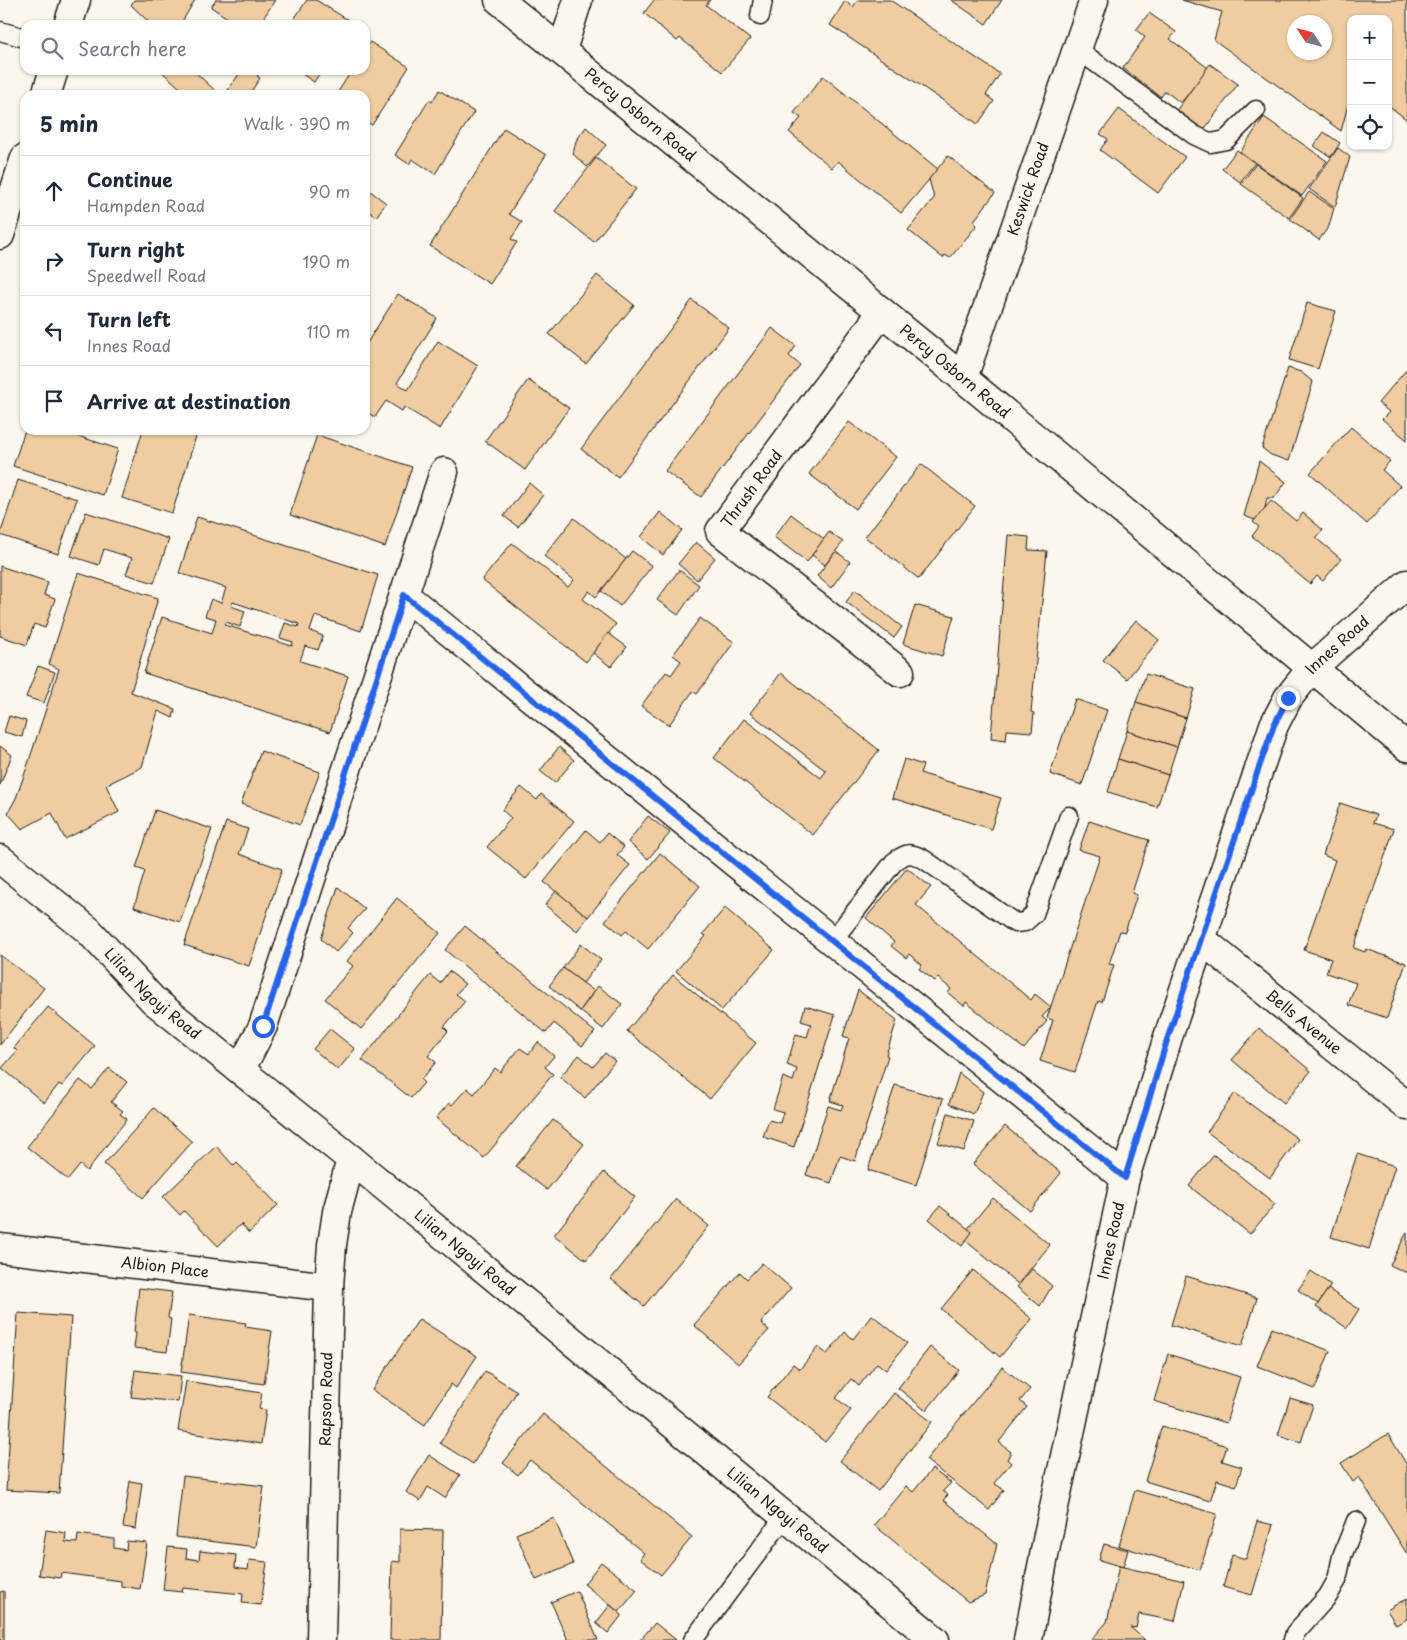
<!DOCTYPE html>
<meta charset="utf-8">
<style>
body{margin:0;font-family:"Playpen Sans",sans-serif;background:#f6f6f7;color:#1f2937}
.controls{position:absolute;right:15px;top:15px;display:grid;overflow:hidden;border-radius:10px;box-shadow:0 1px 4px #0004}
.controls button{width:45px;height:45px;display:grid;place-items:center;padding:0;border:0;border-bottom:1px solid #e0e1e3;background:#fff;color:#1f2937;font:25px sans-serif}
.compass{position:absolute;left:1287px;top:15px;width:45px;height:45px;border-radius:50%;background:#fff;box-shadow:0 1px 4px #0004;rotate:306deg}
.stop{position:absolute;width:15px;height:15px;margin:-11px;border:4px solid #2563eb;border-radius:50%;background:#fff}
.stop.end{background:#2563eb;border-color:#fff;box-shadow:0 1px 5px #0008}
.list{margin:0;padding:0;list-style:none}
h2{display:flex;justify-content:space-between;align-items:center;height:65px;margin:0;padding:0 20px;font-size:21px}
h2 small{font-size:16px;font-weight:400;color:#747a83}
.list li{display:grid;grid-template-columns:32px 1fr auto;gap:15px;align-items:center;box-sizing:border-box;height:70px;padding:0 20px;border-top:1px solid #e0e1e3}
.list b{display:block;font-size:19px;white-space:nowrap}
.list p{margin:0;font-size:16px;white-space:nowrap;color:#747a83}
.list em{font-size:16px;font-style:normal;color:#747a83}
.icon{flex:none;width:28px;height:28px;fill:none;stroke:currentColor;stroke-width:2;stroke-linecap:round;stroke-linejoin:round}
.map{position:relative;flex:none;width:1407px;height:1640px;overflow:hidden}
.search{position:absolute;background:#fff;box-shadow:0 1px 4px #0004;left:20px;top:20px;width:350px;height:55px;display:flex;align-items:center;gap:12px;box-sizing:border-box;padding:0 18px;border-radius:15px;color:#747a83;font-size:19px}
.panel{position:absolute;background:#fff;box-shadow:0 1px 4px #0004;left:20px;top:90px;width:350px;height:345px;border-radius:15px}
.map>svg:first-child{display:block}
.building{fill:#efcda0;stroke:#1c1c1c;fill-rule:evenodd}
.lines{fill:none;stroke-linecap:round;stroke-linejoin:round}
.service-casing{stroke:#1c1c1c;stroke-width:21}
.minor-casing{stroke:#1c1c1c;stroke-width:31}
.tertiary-casing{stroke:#1c1c1c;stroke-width:31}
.service{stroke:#fbf7ec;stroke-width:18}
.minor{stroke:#fbf7ec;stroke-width:28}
.tertiary{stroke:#fbf7ec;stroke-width:28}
.route{stroke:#2563eb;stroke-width:6}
.labels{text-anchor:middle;stroke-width:4;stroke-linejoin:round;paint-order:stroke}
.street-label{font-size:15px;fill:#1c1c1c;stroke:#fbf7ec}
</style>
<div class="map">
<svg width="1407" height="1640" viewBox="0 0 1407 1640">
<rect width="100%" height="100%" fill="#fbf7ec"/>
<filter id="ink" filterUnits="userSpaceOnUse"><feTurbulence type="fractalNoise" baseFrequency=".02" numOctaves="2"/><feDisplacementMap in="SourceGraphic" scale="10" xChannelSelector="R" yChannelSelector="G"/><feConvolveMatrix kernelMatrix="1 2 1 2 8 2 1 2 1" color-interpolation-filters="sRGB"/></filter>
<g filter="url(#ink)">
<g class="building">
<polygon points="134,0 195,0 180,25 152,25 131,5"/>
<polygon points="216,0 275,0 259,25 238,25 211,7"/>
<polygon points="307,0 316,0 353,23 352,25 290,25"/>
<polygon points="654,0 710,0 706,5 750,39 722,72 680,38 677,41 644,13"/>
<polygon points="858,0 890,0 1000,74 986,95 994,101 978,124 830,25 845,1 853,7"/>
<polygon points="951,0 1002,0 986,24"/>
<path d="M1182,0H1407V120L1388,105V19H1351V94L1341,131L1214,40L1222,12ZM1294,22H1324V52H1294Z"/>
<polygon points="1149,13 1176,32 1170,39 1208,68 1181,103 1165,91 1161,97 1123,68 1145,37 1136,30"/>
<polygon points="370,42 409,67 372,125 365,121 365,95 336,95 352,70 365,70 365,50"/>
<polygon points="1210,64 1238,84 1203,131 1176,111"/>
<polygon points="160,70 193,70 220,95 188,95"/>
<polygon points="242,70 261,70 257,76 260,78 252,90 258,95 233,95 228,90"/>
<polygon points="296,70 322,70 314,82"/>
<polygon points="823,76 938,169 901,213 838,161 832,168 789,132 801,118 794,113"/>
<polygon points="439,90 474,112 435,174 412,159 409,164 395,155 429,100 432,102"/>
<polygon points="1119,109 1185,157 1158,193 1100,150 1108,139 1100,134"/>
<polygon points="1264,117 1327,161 1302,196 1240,152"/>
<polygon points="586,127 606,145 587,167 573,154 576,141"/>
<polygon points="504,128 546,155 509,214 522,222 511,239 517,242 490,284 430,246"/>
<polygon points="1324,132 1340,143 1331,157 1314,146"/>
<polygon points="1338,148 1350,157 1335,207 1309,189"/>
<polygon points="1237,150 1255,163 1240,182 1222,169"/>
<polygon points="948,156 995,193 973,222 977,225 950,258 945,255 943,258 908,230 934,198 929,179"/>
<polygon points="596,158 636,189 594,242 555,211"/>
<polygon points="1256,164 1303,198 1289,218 1241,184"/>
<polygon points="365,177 370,181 365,187 386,203 376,217 365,208"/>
<polygon points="1309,192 1334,208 1329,226 1319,240 1290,219"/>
<polygon points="597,275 634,305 586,364 549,334"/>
<polygon points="398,294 437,318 397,383 408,390 438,341 478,366 440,429 404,407 402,411 386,401 375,417 365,411 365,346"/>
<polygon points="692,300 729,328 618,477 581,449"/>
<polygon points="1307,303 1336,311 1318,369 1289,360"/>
<polygon points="772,328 796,346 789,356 800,365 701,497 665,471"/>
<polygon points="1288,368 1301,372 1313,382 1289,461 1271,455 1262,448"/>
<polygon points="1407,369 1407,440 1382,419 1389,412 1378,403"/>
<polygon points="528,380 569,408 525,470 485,441"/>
<polygon points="849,422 896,457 856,509 809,474"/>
<polygon points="1351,427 1390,461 1382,470 1400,486 1367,524 1310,473"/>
<polygon points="25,430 59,430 118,449 103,495 13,466"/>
<polygon points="143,430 198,430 172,513 122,498"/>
<polygon points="317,435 412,467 385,547 290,515"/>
<polygon points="1259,461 1286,482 1274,498 1267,498 1265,508 1255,520 1244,516"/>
<polygon points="921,464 975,506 919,579 865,537"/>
<polygon points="18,480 77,499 58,554 0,535"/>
<polygon points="529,483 543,495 518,527 504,516"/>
<polygon points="1271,501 1296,521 1303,513 1323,530 1316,538 1341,559 1323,581 1317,576 1310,584 1252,536 1259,527 1253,522"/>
<polygon points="86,512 169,539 154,583 126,574 132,558 104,549 99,565 71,556"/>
<polygon points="660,512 682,530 663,555 641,537"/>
<polygon points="791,514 824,539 807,562 774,537"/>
<path d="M197,517L378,575L361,631L315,616L310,631L323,636L318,650L305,646L300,661L348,676L330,732L144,673L162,617L212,633L216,619L205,616L211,599L221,603L226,588L179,573ZM233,602L299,624L298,627L285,623L280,638L293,642L292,646L225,625L226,622L240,627L245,611L231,606Z"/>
<polygon points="574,518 626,559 596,597 589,591 583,599 616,624 586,662 482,580 512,543 568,587 574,580 544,556"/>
<polygon points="829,532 843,542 825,565 812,555"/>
<polygon points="1008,535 1029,537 1028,550 1047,551 1031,712 1034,713 1032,732 1007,730 1006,740 991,738"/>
<polygon points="696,542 715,558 697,580 678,564"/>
<polygon points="632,551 652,566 620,606 601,591"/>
<polygon points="836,551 850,562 831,588 817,576"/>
<polygon points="0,566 48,582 44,595 55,599 45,628 34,624 27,645 0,636"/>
<polygon points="679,570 699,585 678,615 657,600"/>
<polygon points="78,573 158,598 131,692 175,709 173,718 158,711 142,767 106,785 119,812 65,839 52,813 22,829 8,813 16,798 26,770 59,669 49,664"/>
<polygon points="855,590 902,627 894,638 846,602"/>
<polygon points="915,605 954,616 942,656 903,644"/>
<polygon points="700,618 734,642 697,694 693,691 669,725 641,706 666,672 671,675 681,661 673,655"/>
<polygon points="1136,620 1159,640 1127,679 1103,660"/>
<polygon points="608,633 627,647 611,667 593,653"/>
<polygon points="38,666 55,672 44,703 26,697"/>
<polygon points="781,673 879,750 813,835 714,758 744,719 821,778 826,771 750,713"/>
<polygon points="1146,674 1195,689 1186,718 1136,702"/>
<polygon points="1075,699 1107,710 1082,785 1050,774"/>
<polygon points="1136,702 1186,718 1177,747 1127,731"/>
<polygon points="9,716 26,721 22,737 4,732"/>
<polygon points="1127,731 1177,747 1168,775 1118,759"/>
<polygon points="0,746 12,755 0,785"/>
<polygon points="559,747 574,760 555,783 540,771"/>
<polygon points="261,751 320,772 300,825 241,804"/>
<polygon points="904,759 923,765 920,773 1001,798 991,829 892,798"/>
<polygon points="1118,759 1168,775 1157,807 1108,792"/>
<polygon points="521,787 537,800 541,794 574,821 526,879 487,847 511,818 502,810"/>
<polygon points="1340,803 1376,815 1373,823 1394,829 1354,948 1365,952 1366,949 1406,963 1387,1018 1348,1005 1356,983 1326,973 1331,959 1304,950 1335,860 1323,855"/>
<polygon points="155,810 212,829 180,922 134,907 145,871 136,868"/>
<polygon points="648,816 670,833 648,859 628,842"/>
<polygon points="1089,821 1149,840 1132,893 1137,895 1125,932 1120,931 1109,964 1114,965 1102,1002 1098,1001 1075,1072 1040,1061 1053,1020 1047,1018 1100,856 1079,850"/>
<polygon points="226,822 248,829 239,854 282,869 249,966 184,945"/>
<polygon points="586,830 600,842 607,833 624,847 617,855 630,865 588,917 544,882"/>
<polygon points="660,853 700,886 648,949 626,931 622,935 605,921"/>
<polygon points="907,868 931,887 916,905 1031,1000 1035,994 1051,1007 1042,1017 1047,1021 1024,1049 966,1002 964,1006 948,993 951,989 938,978 935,981 919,969 922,965 909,954 906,958 891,946 894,942 866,918"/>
<polygon points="338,887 365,909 348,928 353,933 336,952 321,939"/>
<polygon points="556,891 588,917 577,931 545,905"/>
<polygon points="397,898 440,933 361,1029 325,999 353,966 347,961"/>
<polygon points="725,908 774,950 722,1010 676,971 706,936 703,934"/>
<polygon points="465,926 595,1032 582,1046 554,1023 546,1033 445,950"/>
<polygon points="581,944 601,960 583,983 563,968"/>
<polygon points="0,955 44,988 0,1045"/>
<polygon points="563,968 594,991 580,1011 549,986"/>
<polygon points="449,971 465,984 456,994 465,1001 444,1027 448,1031 428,1056 436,1062 421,1080 424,1083 411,1098 362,1060 430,975 440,983"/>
<polygon points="673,975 756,1043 710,1099 627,1031"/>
<polygon points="598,986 622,1004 603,1029 580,1011"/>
<polygon points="858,990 897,1020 886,1055 888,1056 855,1161 840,1156 831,1183 806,1175 828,1106 841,1110 843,1105 830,1101 849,1038 843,1036"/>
<polygon points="805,1006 835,1015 794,1147 763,1137 769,1120 780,1123 783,1112 773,1109 783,1077 793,1081 797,1069 787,1065 796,1034 807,1037 811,1024 801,1021"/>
<polygon points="48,1007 95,1046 62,1086 59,1084 44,1103 2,1068 17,1051 14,1048"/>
<polygon points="1259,1028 1311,1071 1284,1103 1232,1060"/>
<polygon points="330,1029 355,1049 338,1070 313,1049"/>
<polygon points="538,1042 554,1056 545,1067 553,1074 484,1158 436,1118 449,1103 452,1105 467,1088 474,1094 495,1068 500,1072 520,1048 529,1054"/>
<polygon points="605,1053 615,1061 585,1098 560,1077 579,1055 593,1067"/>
<polygon points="109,1068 127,1082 111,1102 123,1111 120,1114 127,1119 87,1171 80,1165 68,1180 27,1147 80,1080 92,1089"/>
<polygon points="959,1073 983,1092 974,1114 949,1104"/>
<polygon points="895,1085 943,1099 916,1185 868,1170"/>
<polygon points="1235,1093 1298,1139 1270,1178 1207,1132"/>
<polygon points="154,1108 192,1142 143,1198 104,1164"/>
<polygon points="948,1113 974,1121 964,1151 938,1143"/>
<polygon points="553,1120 584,1144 547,1190 516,1166"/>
<polygon points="1005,1126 1061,1173 1030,1211 973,1164"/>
<polygon points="216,1146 234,1166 237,1163 278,1205 249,1233 241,1224 218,1246 184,1211 180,1215 163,1197"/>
<polygon points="1357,1154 1395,1166 1369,1249 1331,1237"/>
<polygon points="1214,1155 1275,1204 1250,1234 1189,1186"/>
<polygon points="604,1172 635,1197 586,1260 554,1235"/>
<polygon points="993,1198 1050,1245 1018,1284 961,1237"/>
<polygon points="676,1199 709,1226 644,1306 611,1279"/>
<polygon points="940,1206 972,1232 962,1246 929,1219"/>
<polygon points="1407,1232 1407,1273 1390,1265"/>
<polygon points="762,1263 791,1288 761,1323 769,1330 738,1364 694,1325 740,1272 747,1279"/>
<polygon points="1032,1269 1052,1286 1040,1306 1017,1287"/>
<polygon points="973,1270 1032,1319 1000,1357 941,1309"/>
<polygon points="1311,1271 1331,1285 1318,1304 1298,1290"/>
<polygon points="1186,1276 1257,1298 1242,1346 1171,1325"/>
<polygon points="139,1288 172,1292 168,1318 171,1319 167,1352 134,1348 136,1333 134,1332"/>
<polygon points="1328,1289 1359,1309 1347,1328 1316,1307"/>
<polygon points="18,1313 71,1317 59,1493 6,1490"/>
<polygon points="189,1315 246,1323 245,1327 272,1331 264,1384 181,1372"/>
<polygon points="872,1315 907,1343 886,1370 877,1363 859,1386 851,1379 836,1398 851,1410 825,1442 767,1397 793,1364 800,1369 818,1347 827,1354 845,1332 853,1339"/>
<polygon points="419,1319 477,1356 456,1388 451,1384 425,1425 372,1390"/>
<polygon points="1272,1328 1330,1351 1315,1389 1257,1366"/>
<polygon points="930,1347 959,1370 926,1411 898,1388"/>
<polygon points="1168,1354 1240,1377 1226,1423 1154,1401"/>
<polygon points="1002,1367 1030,1389 1020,1401 1027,1407 999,1442 1011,1452 1007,1459 1011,1463 994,1483 1004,1490 989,1510 926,1460"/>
<polygon points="135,1370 181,1376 178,1402 131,1397"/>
<polygon points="485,1371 517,1391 473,1464 440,1443"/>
<polygon points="186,1381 262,1393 259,1409 266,1410 261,1444 178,1431"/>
<polygon points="894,1393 932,1422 878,1491 840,1461"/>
<polygon points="1290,1398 1313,1405 1301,1442 1278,1435"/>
<polygon points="543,1414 692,1537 661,1575 640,1559 644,1553 530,1460 518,1475 503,1463"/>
<polygon points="1162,1426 1227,1446 1222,1461 1242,1467 1236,1486 1217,1480 1210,1501 1145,1481"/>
<polygon points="1388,1434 1407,1465 1407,1554 1359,1477 1353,1482 1341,1463"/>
<polygon points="429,1455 460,1475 445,1498 428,1487 420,1501 406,1492"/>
<polygon points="932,1469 951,1483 943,1491 948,1495 943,1500 997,1544 985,1595 968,1602 874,1525 906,1486 913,1492"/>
<polygon points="183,1476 264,1486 256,1547 176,1537"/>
<polygon points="130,1481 142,1483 136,1529 123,1527"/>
<polygon points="1135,1490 1217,1514 1200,1570 1119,1546"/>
<polygon points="554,1518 573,1564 536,1580 516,1534"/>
<polygon points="1257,1521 1273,1525 1252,1595 1223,1587 1232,1555 1246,1559"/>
<polygon points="400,1529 443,1530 441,1640 390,1640 392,1561 400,1562"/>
<polygon points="46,1530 66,1533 65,1542 77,1543 78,1534 114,1539 114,1548 126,1550 127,1541 147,1543 140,1589 121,1586 121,1581 61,1573 60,1578 39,1575"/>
<polygon points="1104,1544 1128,1550 1123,1567 1099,1560"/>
<polygon points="168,1547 187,1549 186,1558 199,1560 200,1551 236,1555 235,1568 248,1570 249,1560 267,1562 261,1605 242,1603 243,1594 183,1588 182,1592 163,1590"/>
<polygon points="601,1562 637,1590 619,1612 584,1584"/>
<polygon points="1119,1566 1184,1581 1175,1621 1139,1614 1136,1628 1130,1627 1145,1640 1091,1640 1107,1622"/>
<polygon points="4,1591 4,1640 0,1640 0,1592"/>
<polygon points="577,1591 598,1640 568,1640 551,1602"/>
<polygon points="1407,1598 1407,1619 1396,1625 1387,1610"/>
<polygon points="610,1605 622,1615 608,1633 596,1623"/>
<polygon points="655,1623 676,1640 640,1640"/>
</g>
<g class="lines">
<defs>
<g id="service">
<polyline points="760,16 763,0"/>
<polyline points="0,31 25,38"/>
<polyline points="1077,49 1194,135 1211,143 1226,140 1256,110"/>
<path d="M832,941L894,862C907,852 911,852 925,860L1015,923L1025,922L1034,914L1069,816"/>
<polyline points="693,1640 785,1516"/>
<polyline points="1293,1640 1295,1633 1328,1596 1337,1580 1342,1556 1356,1521"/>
</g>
<g id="minor">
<path id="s1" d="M499,0L963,378L1407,747"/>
<polyline points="562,50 578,0"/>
<polyline points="882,312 720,531 900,672"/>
<path id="s2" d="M963,378L1094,0"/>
<polyline points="404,595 1125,1178"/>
<path id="s3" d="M1201,939L1407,1106"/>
<polyline points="241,1069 263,1026 444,472"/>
<path id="s4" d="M0,1248L329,1287"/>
<path id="s5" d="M321,1640L329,1287L332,1245L337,1212L351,1159"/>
</g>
<g id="tertiary">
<polyline points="68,25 76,0"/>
<polyline points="46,95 54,70"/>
<polyline points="0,235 25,158"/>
<path id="s6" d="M0,859L88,930L153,1000L351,1159L935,1640"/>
<path id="s7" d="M1028,1640L1048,1535L1125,1178L1168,1037L1274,725L1288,698L1312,668L1407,584"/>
</g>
</defs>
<use href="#service" class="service-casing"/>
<use href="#minor" class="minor-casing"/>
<use href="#tertiary" class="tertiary-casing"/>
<use href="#service" class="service"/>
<use href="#minor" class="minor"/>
<use href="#tertiary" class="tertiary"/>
</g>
</g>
<g class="lines" filter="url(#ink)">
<polyline class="route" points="263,1026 404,595 1125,1178 1168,1037 1256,776 1274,725 1288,698"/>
</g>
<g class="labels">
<g class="street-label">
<text dy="5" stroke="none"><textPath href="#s1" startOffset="182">Percy Osborn Road</textPath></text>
<text dy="5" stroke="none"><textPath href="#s2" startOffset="200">Keswick Road</textPath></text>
<text dy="5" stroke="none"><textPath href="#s1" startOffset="588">Percy Osborn Road</textPath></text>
<text transform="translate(752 489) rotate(-54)" y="5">Thrush Road</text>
<text dy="5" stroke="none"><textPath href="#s7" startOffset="1052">Innes Road</textPath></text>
<text dy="5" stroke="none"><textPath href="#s6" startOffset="204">Lilian Ngoyi Road</textPath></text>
<text dy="5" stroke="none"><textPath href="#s3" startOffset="132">Bells Avenue</textPath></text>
<text dy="5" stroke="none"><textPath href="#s7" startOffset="408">Innes Road</textPath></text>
<text dy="5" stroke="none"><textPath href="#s6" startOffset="610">Lilian Ngoyi Road</textPath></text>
<text dy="5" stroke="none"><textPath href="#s4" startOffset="166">Albion Place</textPath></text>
<text dy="5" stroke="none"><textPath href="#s5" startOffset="241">Rapson Road</textPath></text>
<text dy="5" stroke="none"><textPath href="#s6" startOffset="1015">Lilian Ngoyi Road</textPath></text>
</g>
</g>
</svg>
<div class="controls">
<button>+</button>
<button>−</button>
<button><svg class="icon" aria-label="locate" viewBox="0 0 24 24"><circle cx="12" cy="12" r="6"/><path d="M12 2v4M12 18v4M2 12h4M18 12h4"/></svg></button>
</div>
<svg class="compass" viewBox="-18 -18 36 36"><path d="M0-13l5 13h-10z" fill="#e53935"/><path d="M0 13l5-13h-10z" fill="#747a83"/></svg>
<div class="stop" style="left:263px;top:1026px"></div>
<div class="stop end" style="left:1288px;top:698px"></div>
<div class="search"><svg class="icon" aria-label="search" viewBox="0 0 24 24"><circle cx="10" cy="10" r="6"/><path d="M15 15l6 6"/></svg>Search here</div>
<section class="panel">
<h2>5 min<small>Walk · 390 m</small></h2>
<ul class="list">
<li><svg class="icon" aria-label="ahead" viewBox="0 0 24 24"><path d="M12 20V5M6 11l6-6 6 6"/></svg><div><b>Continue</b><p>Hampden Road</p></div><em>90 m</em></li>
<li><svg class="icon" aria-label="right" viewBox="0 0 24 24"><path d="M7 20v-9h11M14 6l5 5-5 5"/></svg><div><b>Turn right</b><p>Speedwell Road</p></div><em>190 m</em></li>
<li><svg class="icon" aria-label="left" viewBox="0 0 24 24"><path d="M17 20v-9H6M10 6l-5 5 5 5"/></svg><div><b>Turn left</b><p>Innes Road</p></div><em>110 m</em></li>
<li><svg class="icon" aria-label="arrive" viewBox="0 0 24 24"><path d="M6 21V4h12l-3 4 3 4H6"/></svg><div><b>Arrive at destination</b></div></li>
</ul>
</section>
</div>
